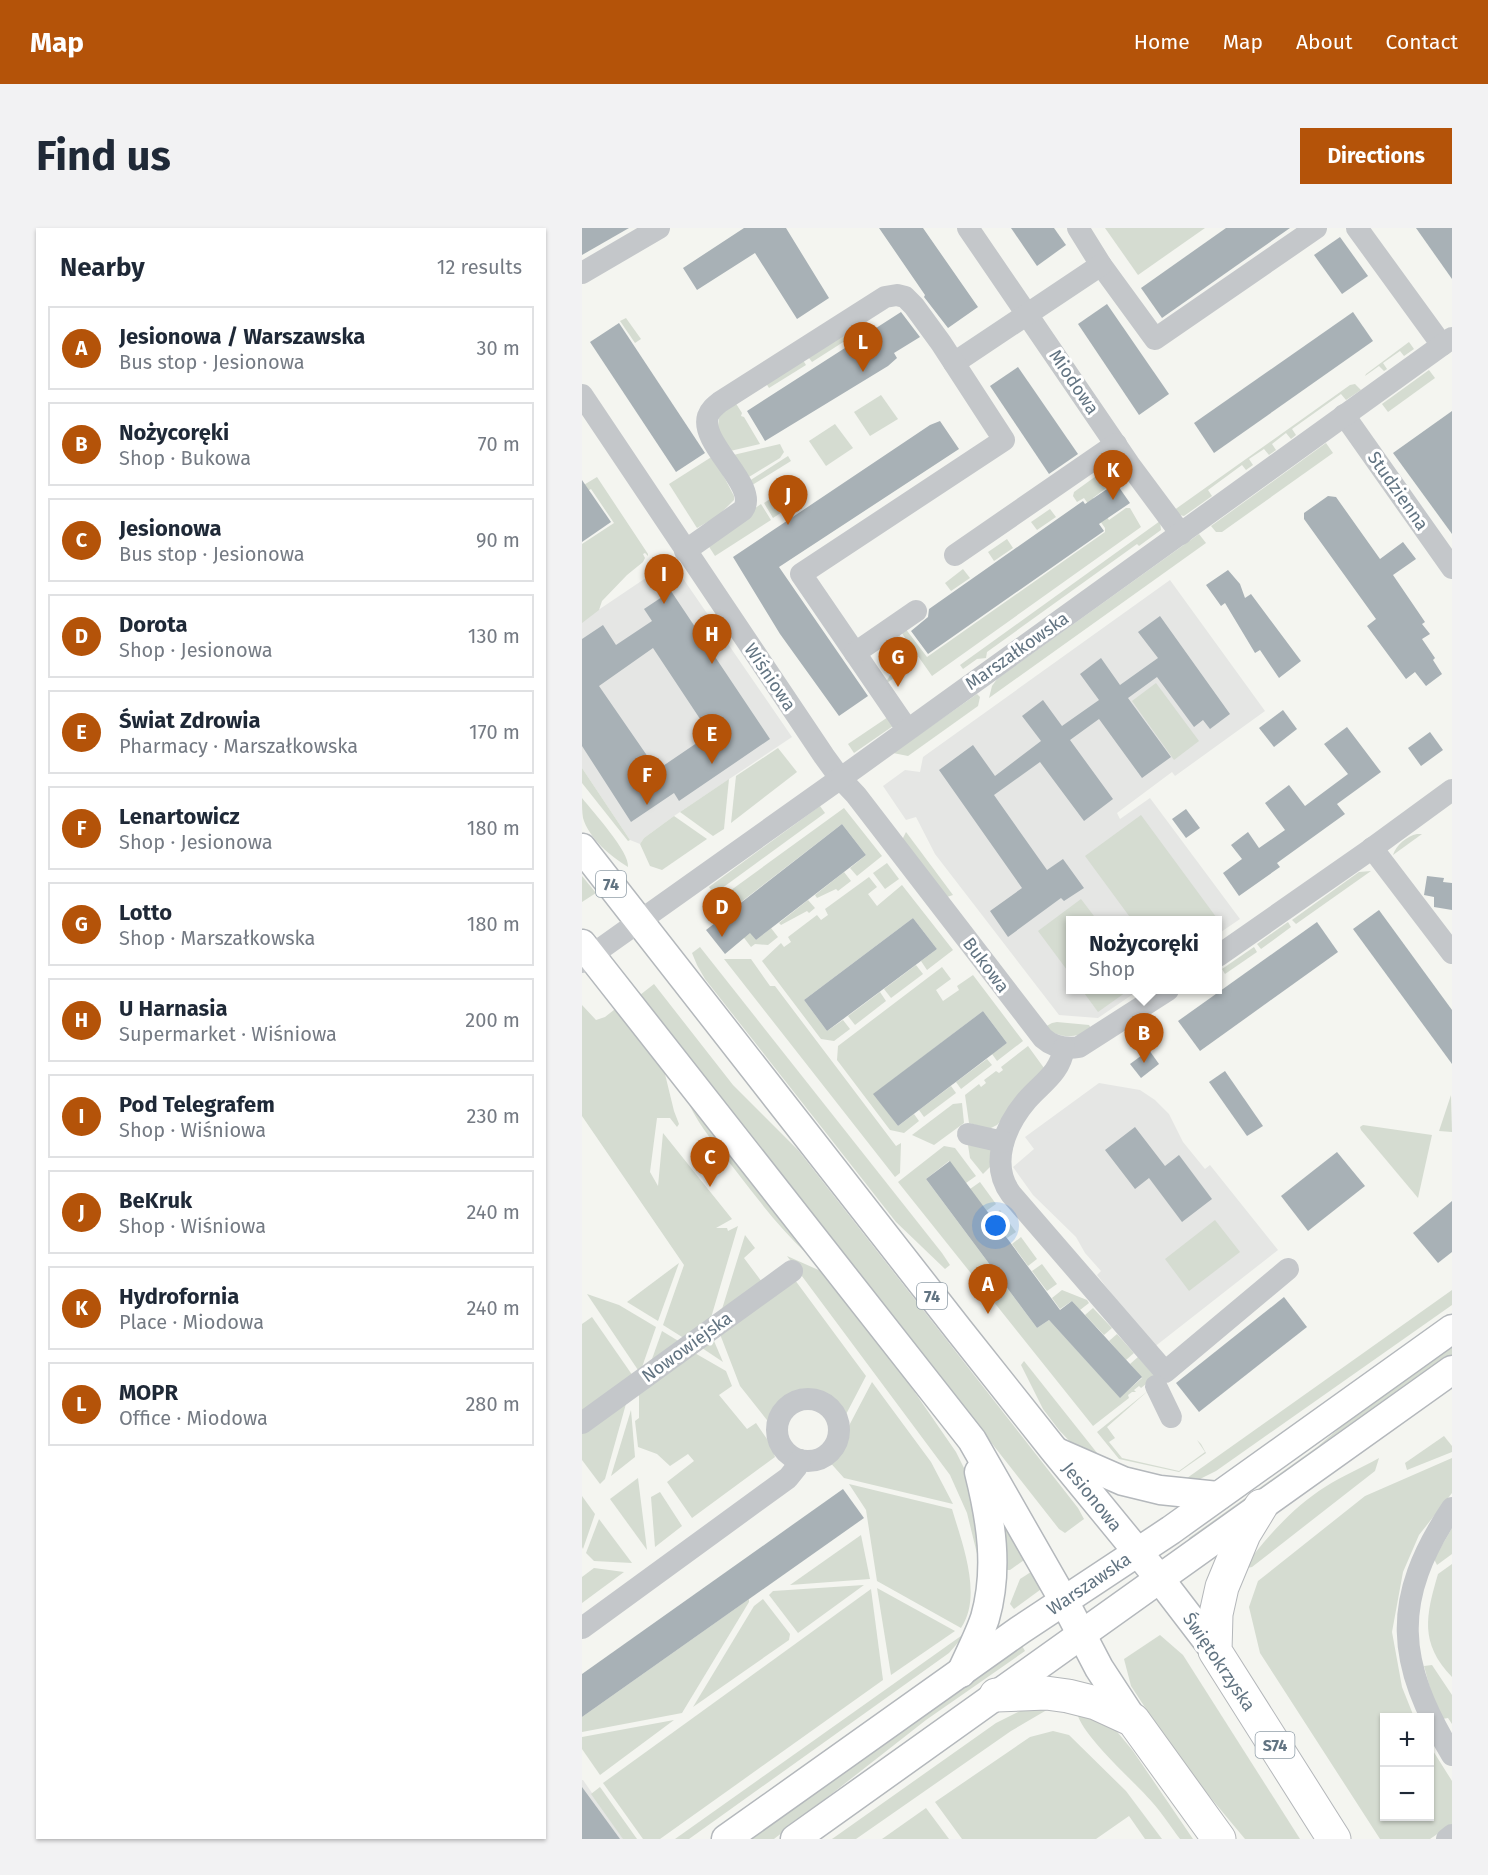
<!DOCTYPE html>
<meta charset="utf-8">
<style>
body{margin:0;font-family:"Fira Sans",sans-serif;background:#f2f2f3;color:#1f2937}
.controls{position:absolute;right:18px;bottom:18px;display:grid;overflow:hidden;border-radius:0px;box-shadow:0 2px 4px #0004}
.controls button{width:54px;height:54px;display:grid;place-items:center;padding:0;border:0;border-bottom:2px solid #e0e1e3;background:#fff;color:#1f2937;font:30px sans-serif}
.you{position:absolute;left:414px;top:998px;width:21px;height:21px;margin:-15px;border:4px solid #fff;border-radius:50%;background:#1a73e8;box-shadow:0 0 0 9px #1a73e833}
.badge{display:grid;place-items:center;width:39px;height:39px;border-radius:50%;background:#b45309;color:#fff;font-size:20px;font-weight:700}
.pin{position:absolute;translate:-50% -50px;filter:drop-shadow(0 2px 3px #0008)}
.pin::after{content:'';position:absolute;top:32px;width:21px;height:18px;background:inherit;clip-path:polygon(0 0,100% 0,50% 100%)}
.popup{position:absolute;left:484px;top:688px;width:156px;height:78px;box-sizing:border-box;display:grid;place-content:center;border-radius:0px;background:#fff;filter:drop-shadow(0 2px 4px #0005);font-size:20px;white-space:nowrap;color:#747a83}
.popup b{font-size:22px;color:#1f2937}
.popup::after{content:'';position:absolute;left:50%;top:100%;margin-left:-12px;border:12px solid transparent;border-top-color:#fff}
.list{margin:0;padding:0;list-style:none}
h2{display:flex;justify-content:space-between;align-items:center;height:78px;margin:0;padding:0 24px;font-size:26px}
h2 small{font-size:20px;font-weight:400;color:#747a83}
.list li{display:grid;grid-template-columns:39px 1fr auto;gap:18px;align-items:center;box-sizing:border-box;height:84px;margin:0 12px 12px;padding:0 12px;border:2px solid #e0e1e3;border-radius:0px}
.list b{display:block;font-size:22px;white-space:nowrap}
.list p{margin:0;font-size:20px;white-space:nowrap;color:#747a83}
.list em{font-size:20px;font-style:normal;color:#747a83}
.map{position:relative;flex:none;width:870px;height:1611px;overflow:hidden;border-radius:0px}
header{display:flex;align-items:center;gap:36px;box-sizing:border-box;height:84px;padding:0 30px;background:#b45309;color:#fff}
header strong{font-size:28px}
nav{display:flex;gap:33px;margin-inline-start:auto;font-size:21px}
.intro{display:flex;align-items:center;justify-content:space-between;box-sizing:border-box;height:144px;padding:0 36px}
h1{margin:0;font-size:42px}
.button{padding:15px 27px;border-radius:0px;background:#b45309;color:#fff;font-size:21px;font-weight:700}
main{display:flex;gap:36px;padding:0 36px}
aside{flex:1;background:#fff;border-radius:0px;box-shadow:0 2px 4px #0004}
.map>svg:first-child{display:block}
.built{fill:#e5e6e4}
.green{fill:#d5dcd1}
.building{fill:#a8b1b6;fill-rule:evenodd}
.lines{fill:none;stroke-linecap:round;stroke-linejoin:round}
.major-casing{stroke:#b4b8bc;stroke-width:31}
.highway-casing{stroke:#b4b7ba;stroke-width:35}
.minor{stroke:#c4c7ca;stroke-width:22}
.major{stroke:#fff;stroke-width:28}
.highway{stroke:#fff;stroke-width:33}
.labels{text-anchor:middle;stroke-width:6;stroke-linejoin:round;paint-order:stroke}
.shield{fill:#fff;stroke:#919ea8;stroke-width:1.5}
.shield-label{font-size:16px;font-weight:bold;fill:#627482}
.street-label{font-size:18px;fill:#627482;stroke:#fff}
</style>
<header>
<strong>Map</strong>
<nav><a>Home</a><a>Map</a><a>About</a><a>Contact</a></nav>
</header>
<div class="intro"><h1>Find us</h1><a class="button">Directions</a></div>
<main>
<aside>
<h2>Nearby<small>12 results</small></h2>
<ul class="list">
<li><span class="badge">A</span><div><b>Jesionowa / Warszawska</b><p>Bus stop · Jesionowa</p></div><em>30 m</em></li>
<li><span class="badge">B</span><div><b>Nożycoręki</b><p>Shop · Bukowa</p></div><em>70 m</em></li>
<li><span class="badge">C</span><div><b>Jesionowa</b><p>Bus stop · Jesionowa</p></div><em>90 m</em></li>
<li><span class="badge">D</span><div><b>Dorota</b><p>Shop · Jesionowa</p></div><em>130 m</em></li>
<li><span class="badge">E</span><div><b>Świat Zdrowia</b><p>Pharmacy · Marszałkowska</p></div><em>170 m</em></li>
<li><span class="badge">F</span><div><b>Lenartowicz</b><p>Shop · Jesionowa</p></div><em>180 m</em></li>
<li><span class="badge">G</span><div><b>Lotto</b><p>Shop · Marszałkowska</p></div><em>180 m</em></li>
<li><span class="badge">H</span><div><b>U Harnasia</b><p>Supermarket · Wiśniowa</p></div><em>200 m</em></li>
<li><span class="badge">I</span><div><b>Pod Telegrafem</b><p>Shop · Wiśniowa</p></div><em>230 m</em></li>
<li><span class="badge">J</span><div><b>BeKruk</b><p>Shop · Wiśniowa</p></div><em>240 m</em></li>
<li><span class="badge">K</span><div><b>Hydrofornia</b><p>Place · Miodowa</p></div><em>240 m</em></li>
<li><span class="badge">L</span><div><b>MOPR</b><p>Office · Miodowa</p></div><em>280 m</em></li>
</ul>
</aside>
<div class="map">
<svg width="870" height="1611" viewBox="0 0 870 1611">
<rect width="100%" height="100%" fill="#f4f5f0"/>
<g class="built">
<polygon points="89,333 210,509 92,588 62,610 58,616 48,612 0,540 0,393"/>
<polygon points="588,352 683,483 593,548 590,544 535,585 538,591 568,570 658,691 636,706 636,692 488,692 488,762 557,762 516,790 477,787 353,626 334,589 324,592 301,558 323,542 338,544 341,529"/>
<polygon points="517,855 558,862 573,872 587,886 601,914 623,941 628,937 696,1022 571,1120 515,1047 519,1043 503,1025 494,1009 451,967 431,939 452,921 443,909"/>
<polygon points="0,1552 1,1552 42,1611 0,1611"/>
</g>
<g class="green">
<polygon points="523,0 623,0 556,47"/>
<polygon points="44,90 59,111 53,115 38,93"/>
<polygon points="260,102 266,111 230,134 224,126"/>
<polygon points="827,114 832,121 822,128 818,123 801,135 805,141 802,143 797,138 783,148 784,146"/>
<polygon points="219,129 224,137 187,160 182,152"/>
<polygon points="847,142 853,150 806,184 800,176"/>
<polygon points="773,156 779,162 764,172 759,166 710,201 714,207 709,211 704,205 690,216 694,222 687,227 682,221 667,231 671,237 664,242 660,237 626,262 630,268 602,288 588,285 768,157"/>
<polygon points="299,167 316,191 288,208 272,184"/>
<polygon points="151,171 160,185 159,188 162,189 178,216 144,224 135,207 138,182"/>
<polygon points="253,196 271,220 244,238 227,213"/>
<polygon points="744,215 751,225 640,304 634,304 629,298"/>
<polygon points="198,216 202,224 198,230 162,252 147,228"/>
<polygon points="131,228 152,268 152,272 136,288 115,300 87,256"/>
<polygon points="206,228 209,233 167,259 164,255"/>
<polygon points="521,243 525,245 531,255 511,270 527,292 544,280 548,280 559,299 350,448 319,404 323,400 345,429 523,304 523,300 502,270 495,274 491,268 492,264"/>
<polygon points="15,249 66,326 66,328 63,325 61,326 63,330 61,334 45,347 20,373 17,382 0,395 0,316 32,295 9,261 0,266 0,258"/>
<polygon points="203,261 214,275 191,290 182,275"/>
<polygon points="179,276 189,292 133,328 124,314"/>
<polygon points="468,281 474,289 455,302 449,294"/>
<polygon points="578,293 579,302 557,318 555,316 405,424 404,430 395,431 381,441 378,437"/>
<polygon points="617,306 624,315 407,470 410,458 415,451"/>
<polygon points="425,311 431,320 412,333 406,324"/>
<polygon points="381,341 388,350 369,363 363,355"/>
<polygon points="317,406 335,434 302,457 312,441 296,418"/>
<polygon points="574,455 617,513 592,532 550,473"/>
<polygon points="395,466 398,469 396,478 326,528 311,525"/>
<polygon points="309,487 311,498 272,525 266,516"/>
<polygon points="196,520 215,544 149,595 154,548"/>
<polygon points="0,540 48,612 46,613 0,555"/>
<polygon points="147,551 142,601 131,608 98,584"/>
<path d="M0,570C11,584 48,624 46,639C28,628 7,610 1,590C0,584 0,577 0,570Z"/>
<polygon points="238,578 243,585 132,666 127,659"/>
<polygon points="262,580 300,628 275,648 268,640 284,627 260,596 150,681 174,712 189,700 196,709 186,717 173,716 169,719 134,673"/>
<polygon points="559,587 637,693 636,694 636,692 550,692 503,628"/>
<polygon points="92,588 125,611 80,642 68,638 58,616 62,610"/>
<polygon points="324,604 371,667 362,670 319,614"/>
<path d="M835,606H840L811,627C814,617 825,608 835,606Z"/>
<polygon points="305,635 317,651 303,661 291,645"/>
<polygon points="789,643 714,696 710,692 777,644"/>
<polygon points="262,644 269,653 256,663 254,661 235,670 233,667"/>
<polygon points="0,648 14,665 0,674"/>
<polygon points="287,649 295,659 286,666 295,678 320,657 371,722 345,742 339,733 355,721 331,690 222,772 245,803 261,792 268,801 252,813 239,811 180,733 199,715 202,719 209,714 206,709 235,687 239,692 246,687 243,681"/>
<polygon points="499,671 515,692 488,692 488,746 456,703"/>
<polygon points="226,672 233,680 227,685 225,683 199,697 197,695"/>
<polygon points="706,694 709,699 679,721 675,716"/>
<polygon points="118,719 360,1025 368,1037 363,1041 314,994 123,751 115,737 110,725"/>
<polygon points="672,719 675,724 643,746 640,741"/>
<polygon points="142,731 169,731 188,758 193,758 314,918 319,915 318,945 313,949"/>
<polygon points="334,737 341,746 309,770 302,761"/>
<polygon points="360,739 369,751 354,762 361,773 377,762 375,758 391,747 441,813 415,833 410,826 425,815 401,783 292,866 316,898 332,886 337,893 322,905 308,902 255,832 256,818"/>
<polygon points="72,756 151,857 216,922 496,1280 502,1291 483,1305 477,1301 58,767"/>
<polygon points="500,762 547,762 516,784"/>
<polygon points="298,764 304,773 273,797 266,788"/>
<polygon points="0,777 14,792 23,789 37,778 82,842 92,883 97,896 95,899 88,890 75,890 68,944 76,958 81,905 150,991 134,1000 145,1000 146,1003 156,998 126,1100 108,1114 81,1097 102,1037 0,888"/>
<path d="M475,794L507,797L510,802C490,811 480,810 461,800L470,795Z"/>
<polygon points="446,818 462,840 458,851 415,897 407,901 387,895 383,867 397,856 399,859 404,855 402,852 414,843 417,845 421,842 419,839"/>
<polygon points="405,831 410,837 379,861 374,854"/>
<polygon points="369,858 374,865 342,889 337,882"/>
<polygon points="869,867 870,904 857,903"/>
<path d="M106,874L224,1025C198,1000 176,972 154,943C137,921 118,900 106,874Z"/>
<polygon points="380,875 382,895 352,917 330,907 371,876"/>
<polygon points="781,897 850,907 836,970 779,902 778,899"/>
<polygon points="386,917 410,921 411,936 401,946 388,930"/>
<polygon points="362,918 373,920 394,948 384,955 367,933 344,951 455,1100 467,1092 538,1169 560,1150 548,1136 556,1129 573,1149 559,1160 557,1158 552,1162 554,1164 550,1164 546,1167 547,1170 511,1198 316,954"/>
<polygon points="398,954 414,976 404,983 388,961"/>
<polygon points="418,982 434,1004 425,1010 409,989"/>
<polygon points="633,992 658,1024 607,1063 583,1031"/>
<polygon points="163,1007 173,1020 162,1030 183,1058 136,1094"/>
<polygon points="439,1009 455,1031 446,1038 430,1016"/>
<polygon points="205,1028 250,1048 287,1098 374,1224 389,1254 400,1346 385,1285 368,1247"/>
<polygon points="97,1035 76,1093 45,1074"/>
<polygon points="460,1036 475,1056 465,1063 450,1043"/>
<path d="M210,1048L284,1148L260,1194C258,1189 255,1182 251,1178C229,1155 193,1171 192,1201L158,1158L136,1101Z"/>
<polygon points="480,1062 505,1072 507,1075 498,1082 490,1073 478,1081 470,1070"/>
<polygon points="870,1062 870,1077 634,1243 616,1252 598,1255"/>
<polygon points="5,1066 37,1077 74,1099 58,1145"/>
<polygon points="511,1080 530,1100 522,1107 503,1087"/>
<polygon points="10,1089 53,1151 0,1189 0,1096"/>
<polygon points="80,1103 103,1117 65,1145"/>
<polygon points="129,1106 141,1134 114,1116"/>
<polygon points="535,1106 552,1125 544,1132 527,1113"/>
<polygon points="870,1112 870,1130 610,1314 607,1310 735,1219 766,1193"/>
<polygon points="111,1124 144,1143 150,1158 137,1167 165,1201 174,1195 189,1217 193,1229 110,1290 85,1254 112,1233 106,1226 88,1238 75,1226 56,1219 53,1193 57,1190 57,1160"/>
<polygon points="442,1133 527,1240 495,1221 477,1202 461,1181 439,1137"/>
<polygon points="290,1154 349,1234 371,1276 262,1250 245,1231 260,1211"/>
<polygon points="567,1162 525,1199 533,1210 527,1214 540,1230 597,1243 623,1224 615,1212 619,1216 624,1225 597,1244 537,1231 515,1204"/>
<polygon points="47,1165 23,1251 18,1256 0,1232 0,1201"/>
<polygon points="49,1182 53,1229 29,1248"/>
<polygon points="862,1208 870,1218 870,1224 825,1242 823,1235"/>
<path d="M797,1230L793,1243L670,1339L661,1341C683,1311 711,1279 743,1259C760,1248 779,1240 797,1230Z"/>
<polygon points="870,1230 870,1265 837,1307 821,1344 810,1404 820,1459 832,1489 802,1490 802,1588 848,1588 848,1518 870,1553 870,1596 848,1611 798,1611 678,1425 667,1379 676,1353 783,1268"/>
<polygon points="56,1250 65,1322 28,1271"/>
<path d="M267,1256L370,1281C380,1315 401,1368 379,1400L295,1353L284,1282Z"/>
<polygon points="78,1264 100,1298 73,1319 69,1269"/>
<polygon points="0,1268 13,1286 1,1321 0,1319"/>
<polygon points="421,1290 445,1330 428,1342 423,1342"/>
<polygon points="17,1291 50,1335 12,1333 4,1325"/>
<polygon points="870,1300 870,1326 855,1337 852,1331"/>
<polygon points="279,1307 288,1351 208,1357"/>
<path d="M870,1336V1449C837,1415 844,1387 856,1346Z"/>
<polygon points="12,1340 42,1344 0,1375 0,1349"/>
<polygon points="452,1342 462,1359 432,1381 428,1376 438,1351"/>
<polygon points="282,1357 216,1405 187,1367 191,1363"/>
<polygon points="295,1360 373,1403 309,1447"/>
<polygon points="289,1361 301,1452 78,1611 61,1611 21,1555"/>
<polygon points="167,1371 167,1374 100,1485 0,1504 0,1489"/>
<polygon points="181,1371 208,1406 207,1412 111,1479 172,1378"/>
<polygon points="386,1403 367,1425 107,1611 93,1611"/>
<polygon points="578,1407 601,1427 718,1611 663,1611 598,1533 549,1458 542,1431"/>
<polygon points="439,1416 443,1423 344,1492 192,1611 163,1611"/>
<polygon points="850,1437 870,1467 870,1496 866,1490 860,1491 852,1475 842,1438"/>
<polygon points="475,1476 429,1503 274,1611 250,1611 414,1495 442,1481"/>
<path d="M507,1482L532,1500L551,1523L611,1611H598C589,1599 580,1585 570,1574C552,1553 501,1509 495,1485Z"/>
<polygon points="92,1492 18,1547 0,1521 0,1509"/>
<polygon points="471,1503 487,1507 544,1563 580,1611 563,1611 547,1588 514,1611 380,1611 353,1574 448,1509"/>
<polygon points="18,1559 55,1611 41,1611 9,1566"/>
<polygon points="344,1580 367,1611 300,1611"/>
</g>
<g class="building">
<polygon points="0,0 47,0 0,27"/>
<polygon points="162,0 204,0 247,70 215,91 173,25 115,62 101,40"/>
<polygon points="297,0 341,0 396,79 366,100 342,69 343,67"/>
<polygon points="429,0 472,0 484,17 455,38"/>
<polygon points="644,0 708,0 580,90 559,60"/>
<polygon points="834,0 870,0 870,51"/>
<polygon points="758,9 786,48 760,66 732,27"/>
<polygon points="525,76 587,166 557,187 496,96"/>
<polygon points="319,84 338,109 312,125 315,130 306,138 183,213 165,183"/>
<polygon points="771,84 791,113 632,225 612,195"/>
<polygon points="37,95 123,225 94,244 8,114"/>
<polygon points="436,139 496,226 467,246 408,158"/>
<polygon points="870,183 870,306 811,225"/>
<polygon points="358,193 377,221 197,339 286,468 257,488 198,406 151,329 348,197"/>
<polygon points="0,252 29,294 0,314"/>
<polygon points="534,255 548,275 517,296 522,303 346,426 329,403 346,389 347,381 501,273 503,276"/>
<polygon points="746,268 754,269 798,331 821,314 834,331 811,347 843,394 840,396 848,406 840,411 853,430 851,432 860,446 844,458 833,444 824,451 785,398 794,391 722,291 722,285"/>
<polygon points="646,342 658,356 663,370 669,366 719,433 697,450 678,422 673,425 643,375 639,378 624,357"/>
<path d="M89,363L188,511L97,573L92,565L49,594L0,518V411L21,397L34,417L70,393L62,381ZM71,420L128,506L75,542L17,458Z"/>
<polygon points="578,388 648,486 628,501 621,492 612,499 575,449 546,470 589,529 560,550 517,491 488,512 531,571 502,593 458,534 412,567 465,642 481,631 502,660 482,673 479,670 426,709 408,683 440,660 357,542 391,517 413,548 459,513 440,488 461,472 480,498 517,472 498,446 519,430 538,457 576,430 556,404"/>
<polygon points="701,482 715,501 692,519 677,500"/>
<polygon points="765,499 799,544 755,576 763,586 695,635 698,639 657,668 641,645 660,631 649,617 666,604 677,620 703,602 683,575 707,557 723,578 766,546 742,516"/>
<polygon points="848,504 861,522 839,538 826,520"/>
<polygon points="604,581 618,600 604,610 590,591"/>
<polygon points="260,596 284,627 174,712 168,705 143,726 124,702"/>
<polygon points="845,648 862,650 861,654 870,655 870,682 852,679 852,669 842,667"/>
<polygon points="797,682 870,782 870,836 771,701"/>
<polygon points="331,690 355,721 245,803 222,772"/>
<polygon points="735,694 756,724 618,823 596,793"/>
<polygon points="401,783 425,815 316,898 291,866"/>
<polygon points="567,822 577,836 559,850 548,836"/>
<polygon points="643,843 681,898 665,908 627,854"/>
<polygon points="553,899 583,938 597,927 630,971 600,994 567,950 553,961 523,922"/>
<polygon points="755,924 783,958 726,1003 699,968"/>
<polygon points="368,933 478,1082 490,1073 560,1149 538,1170 467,1092 455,1100 344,951"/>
<polygon points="870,973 870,1024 856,1035 831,1005"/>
<polygon points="702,1069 725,1099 617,1184 594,1155"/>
<polygon points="261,1261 282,1290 0,1489 0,1446"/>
<polygon points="0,1559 38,1611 0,1611"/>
</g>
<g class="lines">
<defs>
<g id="major">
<polyline points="0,620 376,1101 472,1222 577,1350 633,1423"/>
<polyline points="0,716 390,1212 482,1373 517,1440 551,1492"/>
<polyline points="477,1225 541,1253 578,1262 636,1268"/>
<path d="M379,1445C387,1427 397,1408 403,1390C417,1341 409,1292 397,1244"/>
<polyline points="144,1611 438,1402 589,1302 870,1101"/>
<polyline points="213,1611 870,1142"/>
</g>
<g id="highway">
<polyline points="679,1278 662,1306 640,1359 634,1386 633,1423 752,1611"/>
<polyline points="414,1467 464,1465 486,1468 514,1475 551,1492 637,1611"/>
</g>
</defs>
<use href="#major" class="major-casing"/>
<use href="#highway" class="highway-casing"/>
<g class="minor">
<polyline points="386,0 547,236 599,306"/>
<polyline points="496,0 519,37 573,111 734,0"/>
<polyline points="775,0 860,117"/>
<polyline points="0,45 77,0"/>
<polyline points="372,135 519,37"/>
<path d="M0,167L242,528L258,550L274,567L461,810C471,819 484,821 497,819L586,762"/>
<polyline points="762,187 870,340"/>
<path d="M103,323L161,282C178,258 117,216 126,188C128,182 133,178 138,174L303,69L315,67L323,69L332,78L359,115L422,212L219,346L325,501"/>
<polyline points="373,327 534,216"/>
<polyline points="273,425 334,383"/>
<polyline points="790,620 870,725"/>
<polyline points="636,728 785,624 870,562"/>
<polyline points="0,734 273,540 870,110"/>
<path d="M482,820C478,845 461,854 445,872C423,898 407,936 429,966L583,1144L706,1041"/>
<polyline points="386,906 421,914"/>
<polyline points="574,1158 589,1189"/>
<circle cx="226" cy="1202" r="31"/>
<polyline points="0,1195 210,1043"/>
<path d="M870,1280C808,1372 814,1435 870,1527"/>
<polyline points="0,1400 206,1250 214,1240 218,1232"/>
<polyline points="865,1611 870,1607"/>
</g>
<use href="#major" class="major"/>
<use href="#highway" class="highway"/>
</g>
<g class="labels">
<g class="shield">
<rect x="14" y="643" width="30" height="26" rx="4.5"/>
<rect x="335" y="1055" width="30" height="26" rx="4.5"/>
<rect x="673.5" y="1504" width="39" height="26" rx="4.5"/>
</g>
<g class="shield-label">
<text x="29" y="662">74</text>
<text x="350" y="1074">74</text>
<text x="693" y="1523">S74</text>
</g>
<g class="street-label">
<text transform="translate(492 154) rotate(56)" y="6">Miodowa</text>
<text transform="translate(816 263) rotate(55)" y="6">Studzienna</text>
<text transform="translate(435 423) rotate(-35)" y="6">Marszałkowska</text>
<text transform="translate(188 449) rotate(56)" y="6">Wiśniowa</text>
<text transform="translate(404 737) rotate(53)" y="6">Bukowa</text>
<text transform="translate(105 1119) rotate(-36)" y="6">Nowowiejska</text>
<text transform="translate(510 1269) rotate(51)" y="6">Jesionowa</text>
<text transform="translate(507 1356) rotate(-34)" y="6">Warszawska</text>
<text transform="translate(637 1434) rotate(56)" y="6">Świętokrzyska</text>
</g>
</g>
</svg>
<div class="controls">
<button>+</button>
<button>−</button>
</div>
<div class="you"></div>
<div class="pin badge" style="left:406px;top:1086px">A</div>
<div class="pin badge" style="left:562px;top:835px">B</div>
<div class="popup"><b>Nożycoręki</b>Shop</div>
<div class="pin badge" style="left:128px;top:959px">C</div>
<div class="pin badge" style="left:140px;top:709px">D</div>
<div class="pin badge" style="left:130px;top:536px">E</div>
<div class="pin badge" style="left:65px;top:577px">F</div>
<div class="pin badge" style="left:316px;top:459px">G</div>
<div class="pin badge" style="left:130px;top:436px">H</div>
<div class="pin badge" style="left:82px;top:376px">I</div>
<div class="pin badge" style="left:206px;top:297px">J</div>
<div class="pin badge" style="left:531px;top:272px">K</div>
<div class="pin badge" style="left:281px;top:144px">L</div>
</div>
</main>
